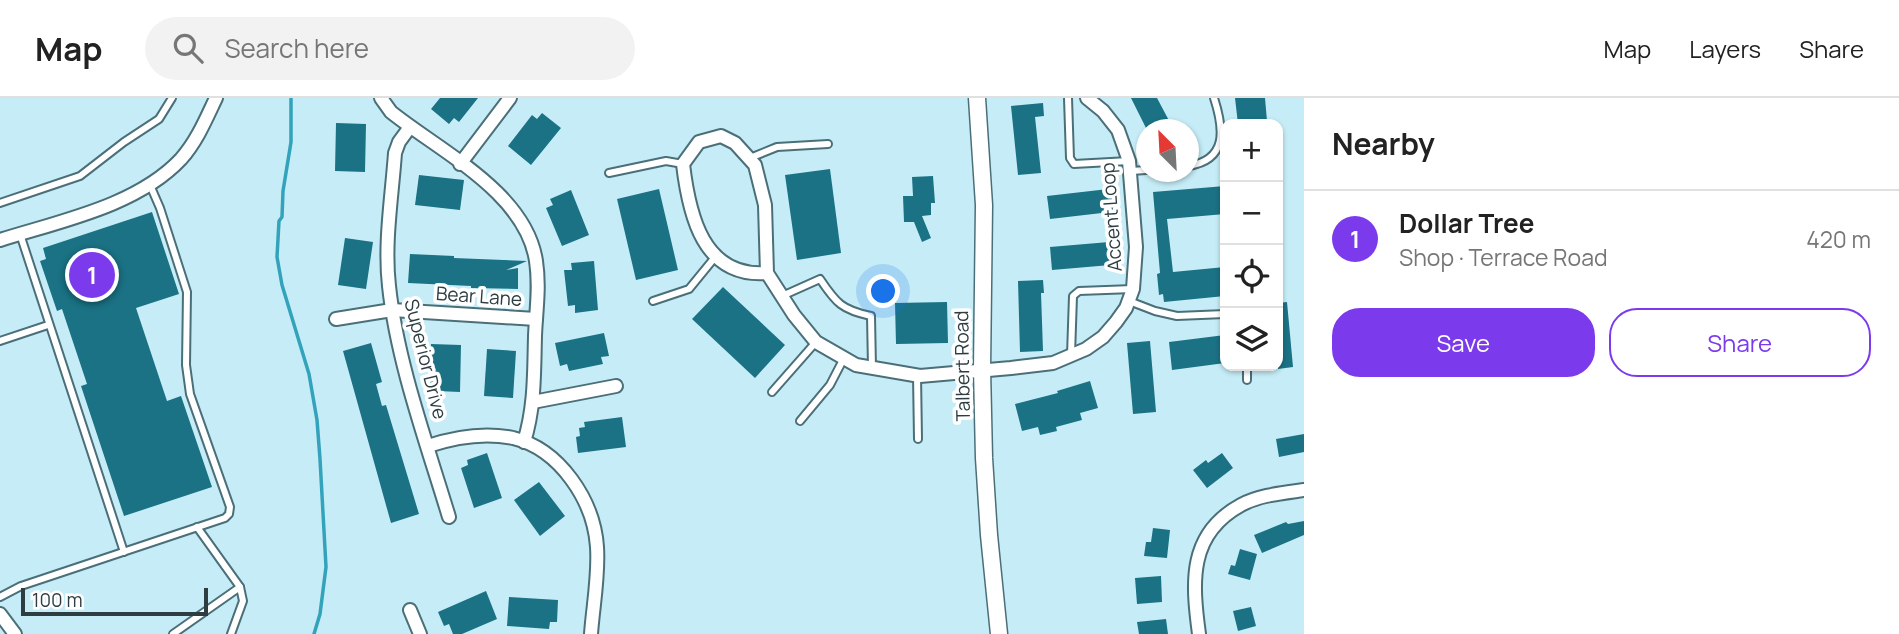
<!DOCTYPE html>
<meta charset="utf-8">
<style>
body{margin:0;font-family:Manrope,sans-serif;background:#f2f2f2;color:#222}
.controls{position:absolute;right:21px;top:21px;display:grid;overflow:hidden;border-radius:14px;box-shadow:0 2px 5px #0004}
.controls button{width:63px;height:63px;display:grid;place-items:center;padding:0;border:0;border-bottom:2px solid #e0e0e0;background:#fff;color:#222;font:35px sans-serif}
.compass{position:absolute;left:1136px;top:21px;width:63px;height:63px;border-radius:50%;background:#fff;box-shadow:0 2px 5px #0004;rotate:336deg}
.scale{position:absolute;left:21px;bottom:18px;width:187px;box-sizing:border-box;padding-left:7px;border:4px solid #2d3d41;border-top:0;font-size:19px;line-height:24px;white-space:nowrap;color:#2d3d41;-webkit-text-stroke:5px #fff;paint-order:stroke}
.you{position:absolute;left:884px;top:194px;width:24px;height:24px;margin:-18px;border:5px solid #fff;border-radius:50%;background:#1a73e8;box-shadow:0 0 0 10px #1a73e833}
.badge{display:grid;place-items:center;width:46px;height:46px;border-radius:50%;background:#7c3aed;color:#fff;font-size:23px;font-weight:700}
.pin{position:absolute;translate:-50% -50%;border:4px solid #fff;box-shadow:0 2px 7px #0006}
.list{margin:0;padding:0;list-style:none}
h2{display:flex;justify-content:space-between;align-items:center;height:91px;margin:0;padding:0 28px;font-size:30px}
h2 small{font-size:23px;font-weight:400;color:#767676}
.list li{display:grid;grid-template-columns:46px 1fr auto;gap:21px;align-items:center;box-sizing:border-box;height:98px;padding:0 28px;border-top:2px solid #e0e0e0}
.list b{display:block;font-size:26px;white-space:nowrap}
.list p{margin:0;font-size:23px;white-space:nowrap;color:#767676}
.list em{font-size:23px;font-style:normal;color:#767676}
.actions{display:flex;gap:14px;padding:21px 28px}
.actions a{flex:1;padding:16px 0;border:2px solid #7c3aed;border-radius:28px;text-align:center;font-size:24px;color:#7c3aed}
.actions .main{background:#7c3aed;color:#fff}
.icon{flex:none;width:38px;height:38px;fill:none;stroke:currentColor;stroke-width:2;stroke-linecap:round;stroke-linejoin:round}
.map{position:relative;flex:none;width:1304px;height:536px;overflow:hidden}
header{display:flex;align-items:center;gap:42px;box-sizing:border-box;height:98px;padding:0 35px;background:#fff;border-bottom:2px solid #e0e0e0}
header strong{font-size:33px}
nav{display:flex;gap:38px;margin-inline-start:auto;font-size:24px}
.search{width:490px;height:63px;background:#f2f2f2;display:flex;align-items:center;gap:18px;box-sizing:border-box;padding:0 24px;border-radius:38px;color:#767676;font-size:26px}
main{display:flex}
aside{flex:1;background:#fff}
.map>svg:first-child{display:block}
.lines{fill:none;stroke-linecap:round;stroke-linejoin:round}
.stream{stroke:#33a3bb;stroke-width:3.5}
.building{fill:#1a7284}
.service-casing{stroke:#4b6f78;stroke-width:10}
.minor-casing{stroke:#4b6f78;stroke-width:16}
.tertiary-casing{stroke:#4b6f78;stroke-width:19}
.service{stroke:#fff;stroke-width:6}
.minor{stroke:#fff;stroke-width:12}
.tertiary{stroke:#fff;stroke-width:16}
.labels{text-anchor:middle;stroke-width:7;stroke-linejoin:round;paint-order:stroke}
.street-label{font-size:19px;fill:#2d3d41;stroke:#fff}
</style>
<header>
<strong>Map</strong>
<div class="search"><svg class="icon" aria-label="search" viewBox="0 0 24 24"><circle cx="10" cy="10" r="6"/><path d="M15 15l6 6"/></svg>Search here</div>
<nav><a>Map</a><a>Layers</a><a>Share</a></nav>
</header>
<main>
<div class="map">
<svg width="1304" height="536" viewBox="0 0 1304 536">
<rect width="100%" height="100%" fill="#c6edf7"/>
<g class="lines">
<polyline class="stream" points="291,0 291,44 283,93 282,119 279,123 277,159 282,187 309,276 317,322 320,361 326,469 320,516 314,536"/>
</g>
<g class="building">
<polygon points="440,0 478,0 459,24 454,20 449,26 431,11"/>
<polygon points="1131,0 1157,0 1174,32 1147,32"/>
<polygon points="1235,0 1265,0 1267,23 1260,24 1260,26 1238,26"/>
<polygon points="1043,5 1044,18 1035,19 1041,75 1018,77 1011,8"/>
<polygon points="542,15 561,30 531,67 508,48 532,17 537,21"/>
<polygon points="336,25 366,26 365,74 335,73"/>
<polygon points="830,71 841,155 797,162 785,77"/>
<polygon points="419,77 464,82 460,112 415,107"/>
<polygon points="933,78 935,105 931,105 931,117 922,118 931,140 922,144 914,124 904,124 903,98 913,98 912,79"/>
<polygon points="1225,88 1225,116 1167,121 1173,174 1225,169 1225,198 1164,204 1163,196 1159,197 1157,176 1160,175 1153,94"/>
<polygon points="1117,90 1119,113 1050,121 1047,98"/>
<polygon points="659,91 678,172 636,182 617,101"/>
<polygon points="571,92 589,137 562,148 546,110 553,107 550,101"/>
<polygon points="152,114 179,196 136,210 167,303 181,298 212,389 124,418 81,288 87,286 62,211 57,213 40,163 46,161 43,150"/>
<polygon points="345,140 373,144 366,191 338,187"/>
<polygon points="1121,143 1122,166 1052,172 1050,149"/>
<polygon points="410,156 454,158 454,160 527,163 506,172 518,170 518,191 471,190 471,188 408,185"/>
<polygon points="594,163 598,212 575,215 575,207 568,208 564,172 572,172 571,165"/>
<polygon points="1043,182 1044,195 1041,195 1043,253 1020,254 1018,183"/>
<polygon points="723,189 785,247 755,280 692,221"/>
<polygon points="947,204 948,245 896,246 895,205"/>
<polygon points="1287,204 1293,269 1278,271 1278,205"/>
<polygon points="604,235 609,258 601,259 603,266 569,273 567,266 560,268 555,245"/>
<polygon points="1225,237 1225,265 1172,272 1169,244"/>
<polygon points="1150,243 1156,314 1133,316 1127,245"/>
<polygon points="371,245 382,284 376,286 382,308 386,307 419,416 391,425 343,253"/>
<polygon points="431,246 461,247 460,294 437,293 437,287 430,286"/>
<polygon points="487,251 516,253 513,300 484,298"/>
<polygon points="1090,283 1098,310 1080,315 1082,322 1056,329 1057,333 1040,337 1038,329 1022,333 1015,306 1058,295 1057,293"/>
<polygon points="622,319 626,349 578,355 576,339 580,338 579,330 585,329 584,324"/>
<polygon points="1304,336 1304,354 1279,359 1276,341"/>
<polygon points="487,355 502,400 474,410 461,370 468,367 467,362"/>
<polygon points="1222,355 1233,370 1207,390 1193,372 1206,362 1208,365"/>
<polygon points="539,384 565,418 540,438 514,402"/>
<polygon points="1304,423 1304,437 1262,455 1254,437 1286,424 1288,426"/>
<polygon points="1153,430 1170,432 1167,460 1144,458 1146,444 1151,444"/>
<polygon points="1240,451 1257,456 1250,482 1228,476 1231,467 1235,468"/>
<polygon points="1161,478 1162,504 1137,506 1135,480"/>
<polygon points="486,493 497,521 462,536 453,536 449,526 444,528 438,514"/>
<polygon points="509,499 558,502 557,524 550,524 549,531 507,528"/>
<polygon points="1251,509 1256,528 1238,533 1233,513"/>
<polygon points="1166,521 1168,536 1139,536 1137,524"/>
</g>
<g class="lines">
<defs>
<g id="service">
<polyline points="1068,0 1070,60 1074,66 1129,63"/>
<polyline points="750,60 777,49 828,46"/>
<path d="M1188,68C1228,62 1224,31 1214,0"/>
<polyline points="1131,73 1146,72"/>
<polyline points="609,75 666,63 683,66"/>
<polyline points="0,105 80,78 124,44 159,21 172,0"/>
<polyline points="20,136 124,454"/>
<path d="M782,198L820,181C836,205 842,212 871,218L872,270"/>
<polyline points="653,203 689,191 716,158"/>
<polyline points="1129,203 1155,213 1177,218 1225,216"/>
<polyline points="0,243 48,227"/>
<polyline points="1071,257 1073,198 1079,193 1133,191"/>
<polyline points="1247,268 1247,282"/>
<polyline points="917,277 918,341"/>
<polyline points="772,294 816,244"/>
<polyline points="800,323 830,287 844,260"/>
<polyline points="197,429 240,489 243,503 231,536"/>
<polyline points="0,499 21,488 225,420 229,416 230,409 190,296 186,267 187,194 160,110 150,87"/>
<polyline points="173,536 240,489"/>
</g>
<g id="minor">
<path d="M381,0L391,14C441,54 526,95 536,163C540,189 536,213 535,238C534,274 535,309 524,344"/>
<path d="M410,29L399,44L395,55C392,98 384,145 389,188C397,264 427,346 449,419"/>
<polyline points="460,66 510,0"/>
<path d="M0,142C60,123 137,108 181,61C197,43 206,21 216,0"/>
<path d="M767,175C703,180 689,117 683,66L699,44L721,38L735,45L755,67L765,107L767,175L794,217L816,244L856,267L920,278L1011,270L1053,265L1086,251L1103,239L1116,224L1126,210L1133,191L1136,149L1129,63L1118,32L1103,13L1087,0"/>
<polyline points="336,221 392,212 536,221"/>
<polyline points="533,304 616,288"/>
<path d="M428,348C455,339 484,334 513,340C560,351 594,403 597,449C599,478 593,508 591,536"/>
<polyline points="410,512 420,536"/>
<polyline points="0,516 15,536"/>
<path d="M1199,536C1192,484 1188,436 1241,407C1259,397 1283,395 1304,392"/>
</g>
<polyline id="tertiary" points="977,0 984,107 982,271 984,360 989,437 999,536"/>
</defs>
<use href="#service" class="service-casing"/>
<use href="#minor" class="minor-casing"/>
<use href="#tertiary" class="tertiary-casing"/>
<use href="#service" class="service"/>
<use href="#minor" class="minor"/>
<use href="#tertiary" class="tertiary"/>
</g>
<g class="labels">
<g class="street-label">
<text transform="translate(1111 119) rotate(-94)" y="7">Accent Loop</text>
<text transform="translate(479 198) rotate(4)" y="7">Bear Lane</text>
<text transform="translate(426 261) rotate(76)" y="7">Superior Drive</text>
<text transform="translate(962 268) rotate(-91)" y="7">Talbert Road</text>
</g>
</g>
</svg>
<div class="controls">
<button>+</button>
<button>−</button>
<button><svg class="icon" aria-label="locate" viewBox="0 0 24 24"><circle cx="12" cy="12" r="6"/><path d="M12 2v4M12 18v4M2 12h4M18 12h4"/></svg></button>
<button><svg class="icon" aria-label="layers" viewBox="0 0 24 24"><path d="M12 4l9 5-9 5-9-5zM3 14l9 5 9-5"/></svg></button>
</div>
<svg class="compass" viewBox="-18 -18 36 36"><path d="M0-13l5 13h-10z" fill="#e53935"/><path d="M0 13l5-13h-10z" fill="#767676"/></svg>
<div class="scale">100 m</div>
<div class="you"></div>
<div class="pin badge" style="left:92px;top:177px">1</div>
</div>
<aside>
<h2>Nearby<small></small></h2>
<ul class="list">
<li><span class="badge">1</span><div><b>Dollar Tree</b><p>Shop · Terrace Road</p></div><em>420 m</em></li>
</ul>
<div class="actions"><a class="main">Save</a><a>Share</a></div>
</aside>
</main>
